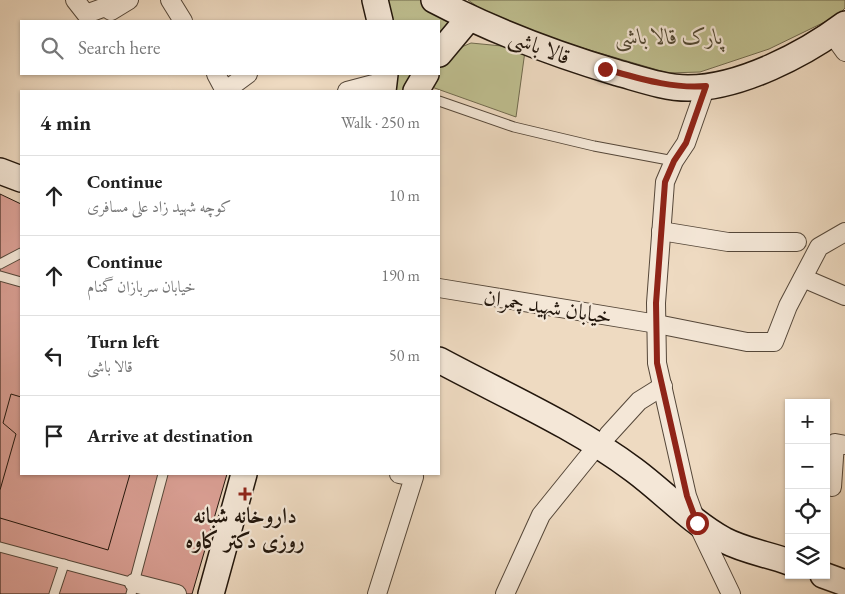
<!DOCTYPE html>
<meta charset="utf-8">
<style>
body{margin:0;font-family:"EB Garamond",Amiri,serif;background:#f6f6f6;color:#222}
.controls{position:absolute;right:15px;bottom:15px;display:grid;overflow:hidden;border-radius:0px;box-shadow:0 1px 4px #0004}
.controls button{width:45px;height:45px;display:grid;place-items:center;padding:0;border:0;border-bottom:1px solid #e0e0e0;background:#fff;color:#222;font:25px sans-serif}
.stop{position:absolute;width:15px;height:15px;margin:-11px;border:4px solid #8f2418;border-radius:50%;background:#fff}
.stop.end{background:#8f2418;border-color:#fff;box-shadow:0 1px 5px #0008}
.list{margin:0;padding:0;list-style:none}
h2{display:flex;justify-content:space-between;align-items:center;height:65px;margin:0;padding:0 20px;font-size:21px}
h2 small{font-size:16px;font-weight:400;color:#767676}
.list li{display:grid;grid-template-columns:32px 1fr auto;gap:15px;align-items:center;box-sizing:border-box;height:80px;padding:0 20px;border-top:1px solid #e0e0e0}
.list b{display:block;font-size:19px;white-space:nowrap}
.list p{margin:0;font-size:16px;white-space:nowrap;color:#767676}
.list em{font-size:16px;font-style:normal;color:#767676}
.icon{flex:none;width:28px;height:28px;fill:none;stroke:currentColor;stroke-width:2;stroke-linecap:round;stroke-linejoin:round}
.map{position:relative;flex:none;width:845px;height:594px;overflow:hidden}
.search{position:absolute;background:#fff;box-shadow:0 1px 4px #0004;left:20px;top:20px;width:420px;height:55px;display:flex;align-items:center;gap:12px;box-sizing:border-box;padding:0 18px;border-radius:0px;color:#767676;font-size:19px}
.panel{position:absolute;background:#fff;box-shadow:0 1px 4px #0004;left:20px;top:90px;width:420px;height:385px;border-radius:0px}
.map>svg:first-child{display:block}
.green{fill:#bebe8f;stroke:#706a4e}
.building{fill:#da9f94;stroke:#22160c}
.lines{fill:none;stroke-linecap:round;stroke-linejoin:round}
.lane-casing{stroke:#554739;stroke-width:11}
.street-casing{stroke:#554739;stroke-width:20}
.secondary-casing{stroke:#22160c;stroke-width:28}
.lane{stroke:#f4e7d7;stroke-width:9}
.street{stroke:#f4e7d7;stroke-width:18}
.secondary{stroke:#f4e7d7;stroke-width:25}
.route{stroke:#8f2418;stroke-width:6}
.poi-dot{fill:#8f2418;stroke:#f4e7d7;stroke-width:2}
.labels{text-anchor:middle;stroke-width:4.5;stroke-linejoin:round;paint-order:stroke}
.park-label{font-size:22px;font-style:italic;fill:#514833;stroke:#f4e7d7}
.street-label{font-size:22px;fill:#22160c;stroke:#f4e7d7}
.poi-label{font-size:22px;font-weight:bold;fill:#22160c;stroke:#f4e7d7}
</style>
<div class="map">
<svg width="845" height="594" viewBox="0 0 845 594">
<rect width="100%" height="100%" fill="#eedac1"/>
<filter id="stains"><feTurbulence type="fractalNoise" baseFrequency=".004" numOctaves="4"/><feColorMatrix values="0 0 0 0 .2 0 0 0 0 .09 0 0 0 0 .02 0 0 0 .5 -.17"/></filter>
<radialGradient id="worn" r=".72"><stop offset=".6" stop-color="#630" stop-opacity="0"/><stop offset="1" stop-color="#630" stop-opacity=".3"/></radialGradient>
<g class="green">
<polygon points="375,0 434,0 469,18 439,54 439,21 380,21"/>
<polygon points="468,0 845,0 845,8 837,16 769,49 700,72 668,73 504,25"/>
<path d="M471,43L502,46L525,51L516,117L429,86L435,74H439C439,54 455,50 471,43Z"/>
<polygon points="385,74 426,74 416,91 383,91"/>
</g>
<g class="building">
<polygon points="0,194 21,204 21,474 227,474 192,594 0,594"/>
<polygon points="11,394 21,397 21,474 130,474 108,550 0,518 0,490 16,434 3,423"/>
</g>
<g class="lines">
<defs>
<g id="lane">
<polyline points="439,101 514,127 594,146 674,161"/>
<polyline points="0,264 21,253"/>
<polyline points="0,276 21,282"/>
<polyline points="0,547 134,583"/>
<polyline points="54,594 64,564"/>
<polyline points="131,594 163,474"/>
</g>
<g id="street">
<polyline points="75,0 86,14 105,7 111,11 129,0"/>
<polyline points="170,0 183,21"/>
<polyline points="832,34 845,52"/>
<polyline points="216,74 225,91"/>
<polyline points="706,86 686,143 674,161 665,182 656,303 657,363 687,496 697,523 731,594"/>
<polyline points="225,91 248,74"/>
<polyline points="347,91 385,81"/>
<polyline points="661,231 728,242 797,242"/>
<polyline points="803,278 845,296"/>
<polyline points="439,288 657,324 747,342 774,342 788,306 819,247 845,232"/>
<polyline points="608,435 639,401 663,386"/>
<polyline points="832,487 835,443 845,445"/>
<polyline points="134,583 177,594"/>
<polyline points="377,594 414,477 399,474"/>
<polyline points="505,594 541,515 596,447"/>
</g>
<g id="secondary">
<polyline points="375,0 380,21"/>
<path d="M434,0C493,31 554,54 618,73C640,79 665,88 688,88C740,88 805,54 845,24"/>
<polyline points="439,54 469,18"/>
<polyline points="383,91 385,74"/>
<polyline points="416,91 426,74"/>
<polyline points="0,171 21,179"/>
<path d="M439,360C504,395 575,426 634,470C665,493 690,521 724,540C745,551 767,554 789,562"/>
<polyline points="823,575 845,583"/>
<polyline points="211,594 244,474"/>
</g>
</defs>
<use href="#lane" class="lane-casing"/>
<use href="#street" class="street-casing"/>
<use href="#secondary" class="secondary-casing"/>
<use href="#lane" class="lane"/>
<use href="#street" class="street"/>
<use href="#secondary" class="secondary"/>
</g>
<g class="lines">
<path class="route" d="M605,69C638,78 672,89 706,86L686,143L674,161L665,182L656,303L657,363L687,496L697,523"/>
</g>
<path class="poi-dot" d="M242.5 486.5h5v5h5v5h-5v5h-5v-5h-5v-5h5z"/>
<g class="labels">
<g class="park-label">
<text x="669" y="44">پارک قالا باشی</text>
</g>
<g class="street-label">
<text transform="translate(540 46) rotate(21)" y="8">قالا باشی</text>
<text transform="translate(548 306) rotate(9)" y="8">خیابان شهید چمران</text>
</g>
<g class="poi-label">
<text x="245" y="523">داروخانه شبانه<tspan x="245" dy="25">روزی دکتر کاوه</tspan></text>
</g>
</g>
<rect width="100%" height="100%" filter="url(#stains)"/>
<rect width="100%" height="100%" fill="url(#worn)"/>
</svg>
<div class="controls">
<button>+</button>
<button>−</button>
<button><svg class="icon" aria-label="locate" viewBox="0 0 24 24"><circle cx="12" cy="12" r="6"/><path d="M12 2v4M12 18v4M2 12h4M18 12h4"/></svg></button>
<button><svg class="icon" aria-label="layers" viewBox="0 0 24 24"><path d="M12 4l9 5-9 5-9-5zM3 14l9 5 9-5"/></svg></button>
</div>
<div class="stop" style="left:697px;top:523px"></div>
<div class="stop end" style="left:605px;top:69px"></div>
<div class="search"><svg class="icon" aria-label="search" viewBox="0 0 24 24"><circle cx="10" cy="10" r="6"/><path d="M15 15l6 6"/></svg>Search here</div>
<section class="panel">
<h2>4 min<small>Walk · 250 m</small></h2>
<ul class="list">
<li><svg class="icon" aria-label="ahead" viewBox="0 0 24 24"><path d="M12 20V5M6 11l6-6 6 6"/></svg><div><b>Continue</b><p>کوچه شهید زاد علی مسافری</p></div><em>10 m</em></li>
<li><svg class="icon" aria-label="ahead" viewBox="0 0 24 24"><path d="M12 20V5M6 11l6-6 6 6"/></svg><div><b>Continue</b><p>خیابان سربازان گمنام</p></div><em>190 m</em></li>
<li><svg class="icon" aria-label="left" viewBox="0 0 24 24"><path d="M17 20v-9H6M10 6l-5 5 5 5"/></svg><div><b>Turn left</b><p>قالا باشی</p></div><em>50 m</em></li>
<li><svg class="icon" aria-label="arrive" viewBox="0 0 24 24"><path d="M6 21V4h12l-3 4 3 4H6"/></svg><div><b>Arrive at destination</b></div></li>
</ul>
</section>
</div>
